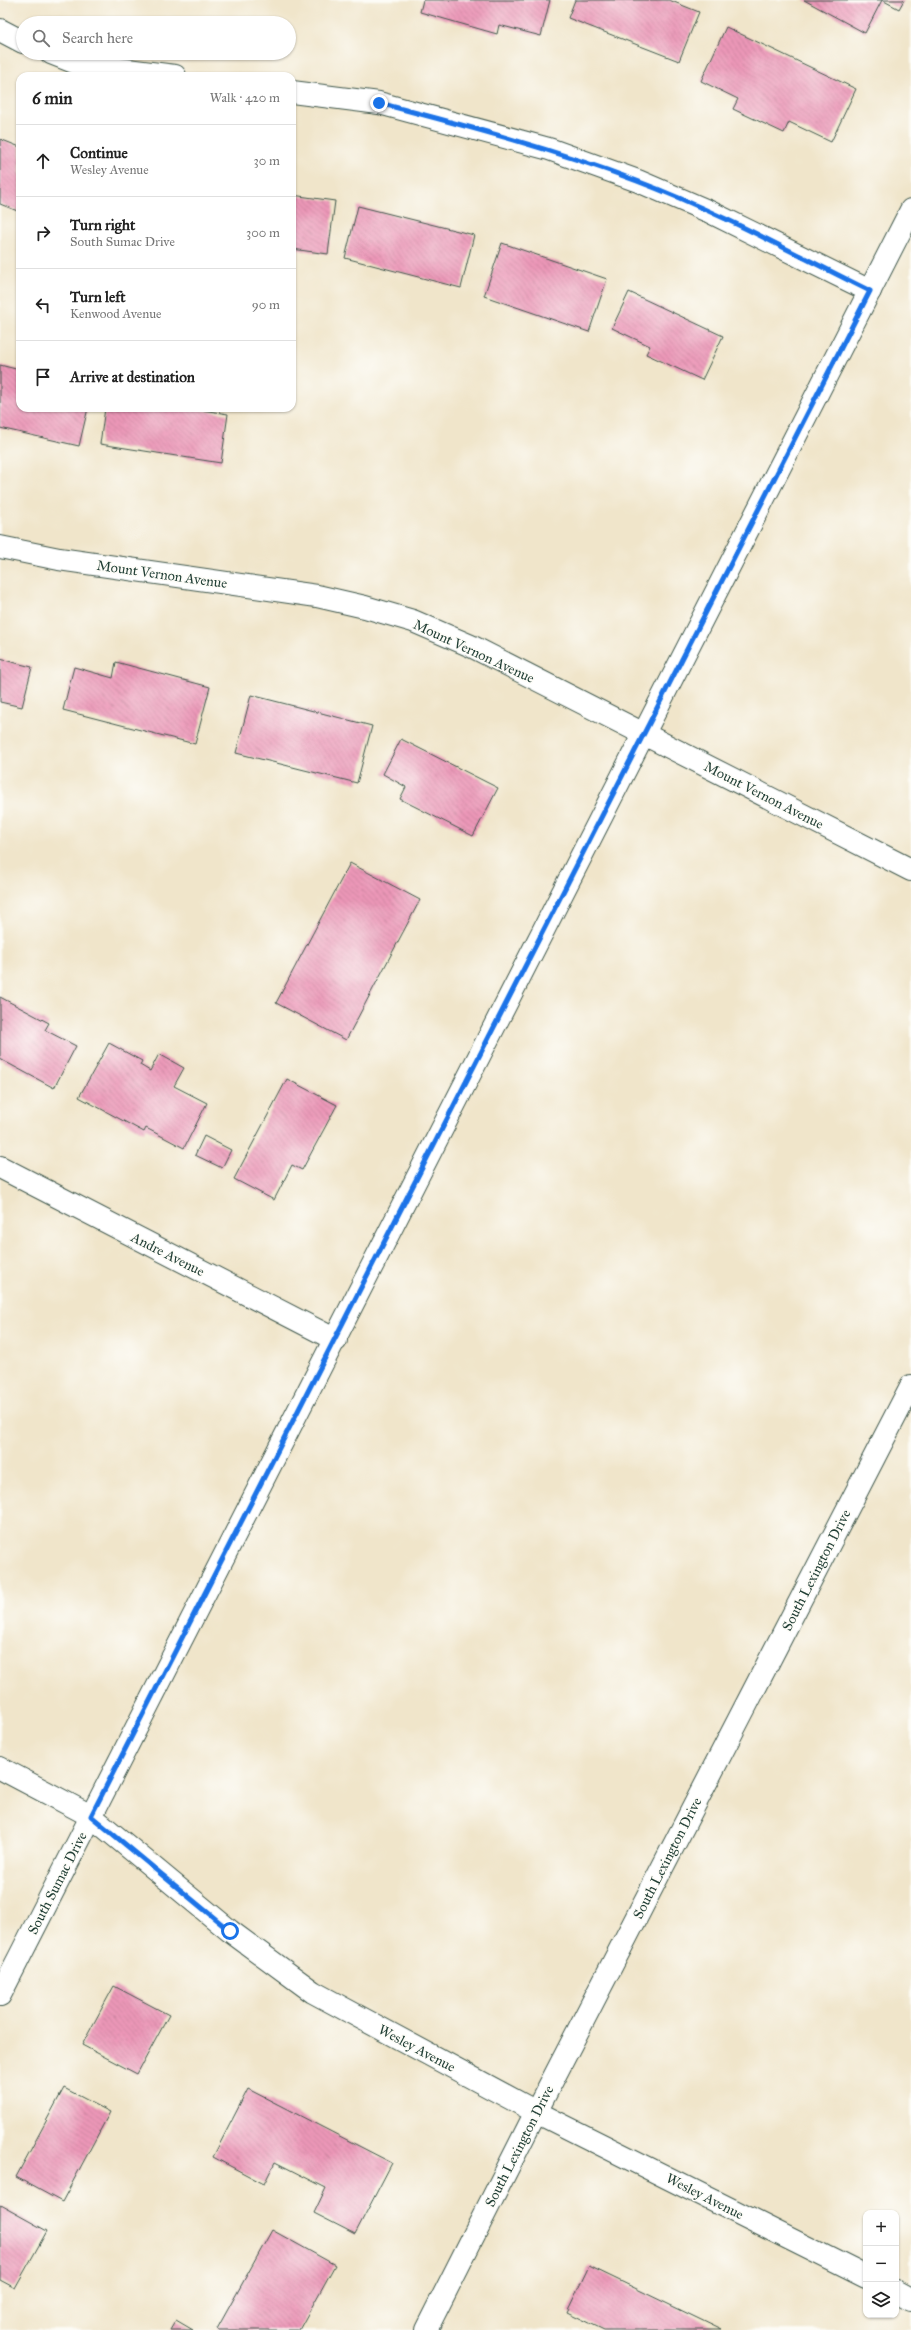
<!DOCTYPE html>
<meta charset="utf-8">
<style>
body{margin:0;font-family:"IM FELL Great Primer",serif;background:#f6f6f6;color:#222}
.controls{position:absolute;right:12px;bottom:12px;display:grid;overflow:hidden;border-radius:8px;box-shadow:0 1px 3px #0004}
.controls button{width:36px;height:36px;display:grid;place-items:center;padding:0;border:0;border-bottom:1px solid #e0e0e0;background:#fff;color:#222;font:20px sans-serif}
.stop{position:absolute;width:12px;height:12px;margin:-9px;border:3px solid #1a73e8;border-radius:50%;background:#fff}
.stop.end{background:#1a73e8;border-color:#fff;box-shadow:0 1px 4px #0008}
.list{margin:0;padding:0;list-style:none}
h2{display:flex;justify-content:space-between;align-items:center;height:52px;margin:0;padding:0 16px;font-size:17px}
h2 small{font-size:13px;font-weight:400;color:#767676}
.list li{display:grid;grid-template-columns:26px 1fr auto;gap:12px;align-items:center;box-sizing:border-box;height:72px;padding:0 16px;border-top:1px solid #e0e0e0}
.list b{display:block;font-size:15px;white-space:nowrap}
.list p{margin:0;font-size:13px;white-space:nowrap;color:#767676}
.list em{font-size:13px;font-style:normal;color:#767676}
.icon{flex:none;width:22px;height:22px;fill:none;stroke:currentColor;stroke-width:2;stroke-linecap:round;stroke-linejoin:round}
.map{position:relative;flex:none;width:911px;height:2330px;overflow:hidden}
.search{position:absolute;background:#fff;box-shadow:0 1px 3px #0004;left:16px;top:16px;width:280px;height:44px;display:flex;align-items:center;gap:10px;box-sizing:border-box;padding:0 14px;border-radius:22px;color:#767676;font-size:15px}
.panel{position:absolute;background:#fff;box-shadow:0 1px 3px #0004;left:16px;top:72px;width:280px;height:340px;border-radius:12px}
.map>svg:first-child{display:block}
.building{fill:url(#building-back-hatch)}
.lines{fill:none;stroke-linecap:round;stroke-linejoin:round}
.minor-casing{stroke:#3e564a;stroke-width:24}
.minor{stroke:#fff;stroke-width:22}
.route{stroke:#1a73e8;stroke-width:5}
.labels{text-anchor:middle;stroke-width:3;stroke-linejoin:round;paint-order:stroke}
.street-label{font-size:14px;fill:#1f3d34;stroke:#fdfcf7}
</style>
<div class="map">
<svg width="911" height="2330" viewBox="0 0 911 2330">
<defs>
<pattern id="building-back-hatch" width="6" height="6" patternUnits="userSpaceOnUse"><rect width="6" height="6" fill="#ec97b8"/><path d="M-1 5l2 2M0 0l6 6M5-1l2 2" fill="none" stroke="#bf7c96"/></pattern>
</defs>
<rect width="100%" height="100%" fill="#fdfcf7"/>
<filter id="ink" filterUnits="userSpaceOnUse"><feTurbulence type="fractalNoise" baseFrequency=".025" numOctaves="2"/><feDisplacementMap in="SourceGraphic" scale="8" xChannelSelector="R" yChannelSelector="G"/><feConvolveMatrix kernelMatrix="1 2 1 2 8 2 1 2 1" color-interpolation-filters="sRGB"/></filter>
<filter id="wash" filterUnits="userSpaceOnUse"><feTurbulence type="fractalNoise" baseFrequency=".012" numOctaves="4" result="noise"/><feDisplacementMap in="SourceGraphic" scale="16" xChannelSelector="R" yChannelSelector="G"/><feGaussianBlur stdDeviation="0.9" result="paint"/><feColorMatrix in="noise" values="0 0 0 0 0 0 0 0 0 0 0 0 0 0 0 0 0 1.4 0 .05"/><feComposite in="paint" operator="in"/></filter>
<g filter="url(#wash)">
<rect width="100%" height="100%" fill="#f0e5ca"/>
<g id="blocks">
<g class="building">
<polygon points="423,0 550,0 541,36 499,25 497,34 420,12"/>
<polygon points="575,0 669,0 699,12 679,61 568,18"/>
<polygon points="804,0 904,0 899,9 882,0 865,33"/>
<polygon points="726,27 856,89 831,142 789,122 784,133 733,109 738,99 701,81"/>
<polygon points="0,139 20,147 20,212 0,204"/>
<polygon points="292,195 335,201 328,254 292,249"/>
<polygon points="358,206 474,235 461,288 345,258"/>
<polygon points="502,243 607,279 589,332 484,296"/>
<polygon points="629,292 723,336 702,380 646,354 650,346 612,328"/>
<polygon points="0,365 20,370 20,408 88,408 79,446 0,428"/>
<polygon points="105,408 189,408 228,414 221,463 100,444"/>
<polygon points="0,659 32,667 22,707 0,702"/>
<polygon points="116,662 210,687 195,744 63,710 74,667 113,678"/>
<polygon points="251,695 372,726 357,783 236,753"/>
<polygon points="401,739 498,788 473,836 400,799 406,787 383,774"/>
<polygon points="350,863 420,900 346,1040 276,1003"/>
<polygon points="0,997 49,1023 45,1030 76,1046 54,1088 0,1059"/>
<polygon points="109,1043 142,1061 140,1065 150,1071 159,1054 184,1068 174,1086 207,1103 184,1148 146,1128 144,1132 79,1097"/>
<polygon points="287,1079 337,1105 302,1170 292,1165 274,1200 234,1179"/>
<polygon points="204,1136 231,1150 222,1168 195,1155"/>
<polygon points="114,1986 169,2015 137,2074 82,2045"/>
<polygon points="64,2088 110,2112 62,2202 16,2177"/>
<polygon points="248,2089 392,2163 355,2234 314,2213 326,2188 275,2162 264,2184 213,2157"/>
<polygon points="0,2205 47,2231 15,2288 0,2280"/>
<polygon points="272,2230 335,2265 299,2330 219,2330 217,2329"/>
<polygon points="589,2266 722,2330 604,2330 567,2312"/>
<polygon points="176,2320 193,2330 170,2330"/>
</g>
</g>
</g>
<g filter="url(#ink)">
<use href="#blocks" fill-opacity="0" stroke="#3e564a" stroke-width="1"/>
<g class="lines">
<defs>
<g id="minor">
<polyline points="0,30 23,42"/>
<polyline points="51,53 79,64 175,76"/>
<polyline points="292,92 379,103 549,149 638,181 710,212 870,291"/>
<polyline points="0,547 59,559 317,596 365,607 413,621 471,646 911,870"/>
<polyline points="0,1167 336,1340"/>
<polyline points="0,1768 91,1816 230,1931 313,1992 536,2112 866,2277"/>
<polyline points="0,1995 911,210"/>
<polyline points="896,2292 911,2300"/>
<polyline points="426,2330 536,2112 911,1386"/>
</g>
</defs>
<use href="#minor" class="minor-casing"/>
<use href="#minor" class="minor"/>
</g>
</g>
<g class="lines" filter="url(#ink)">
<path class="route" d="M230,1931L91,1816L870,291C793,253 717,211 637,181C553,149 467,126 379,103"/>
</g>
<g class="labels">
<g class="street-label">
<text transform="translate(162 574) rotate(8)" y="5">Mount Vernon Avenue</text>
<text transform="translate(474 651) rotate(25)" y="5">Mount Vernon Avenue</text>
<text transform="translate(764 795) rotate(27)" y="5">Mount Vernon Avenue</text>
<text transform="translate(168 1254) rotate(27)" y="5">Andre Avenue</text>
<text transform="translate(816 1570) rotate(-63)" y="5">South Lexington Drive</text>
<text transform="translate(667 1858) rotate(-63)" y="5">South Lexington Drive</text>
<text transform="translate(57 1883) rotate(-63)" y="5">South Sumac Drive</text>
<text transform="translate(417 2048) rotate(28)" y="5">Wesley Avenue</text>
<text transform="translate(519 2146) rotate(-63)" y="5">South Lexington Drive</text>
<text transform="translate(705 2196) rotate(27)" y="5">Wesley Avenue</text>
</g>
</g>
</svg>
<div class="controls">
<button>+</button>
<button>−</button>
<button><svg class="icon" aria-label="layers" viewBox="0 0 24 24"><path d="M12 4l9 5-9 5-9-5zM3 14l9 5 9-5"/></svg></button>
</div>
<div class="stop" style="left:230px;top:1931px"></div>
<div class="stop end" style="left:379px;top:103px"></div>
<div class="search"><svg class="icon" aria-label="search" viewBox="0 0 24 24"><circle cx="10" cy="10" r="6"/><path d="M15 15l6 6"/></svg>Search here</div>
<section class="panel">
<h2>6 min<small>Walk · 420 m</small></h2>
<ul class="list">
<li><svg class="icon" aria-label="ahead" viewBox="0 0 24 24"><path d="M12 20V5M6 11l6-6 6 6"/></svg><div><b>Continue</b><p>Wesley Avenue</p></div><em>30 m</em></li>
<li><svg class="icon" aria-label="right" viewBox="0 0 24 24"><path d="M7 20v-9h11M14 6l5 5-5 5"/></svg><div><b>Turn right</b><p>South Sumac Drive</p></div><em>300 m</em></li>
<li><svg class="icon" aria-label="left" viewBox="0 0 24 24"><path d="M17 20v-9H6M10 6l-5 5 5 5"/></svg><div><b>Turn left</b><p>Kenwood Avenue</p></div><em>90 m</em></li>
<li><svg class="icon" aria-label="arrive" viewBox="0 0 24 24"><path d="M6 21V4h12l-3 4 3 4H6"/></svg><div><b>Arrive at destination</b></div></li>
</ul>
</section>
</div>
